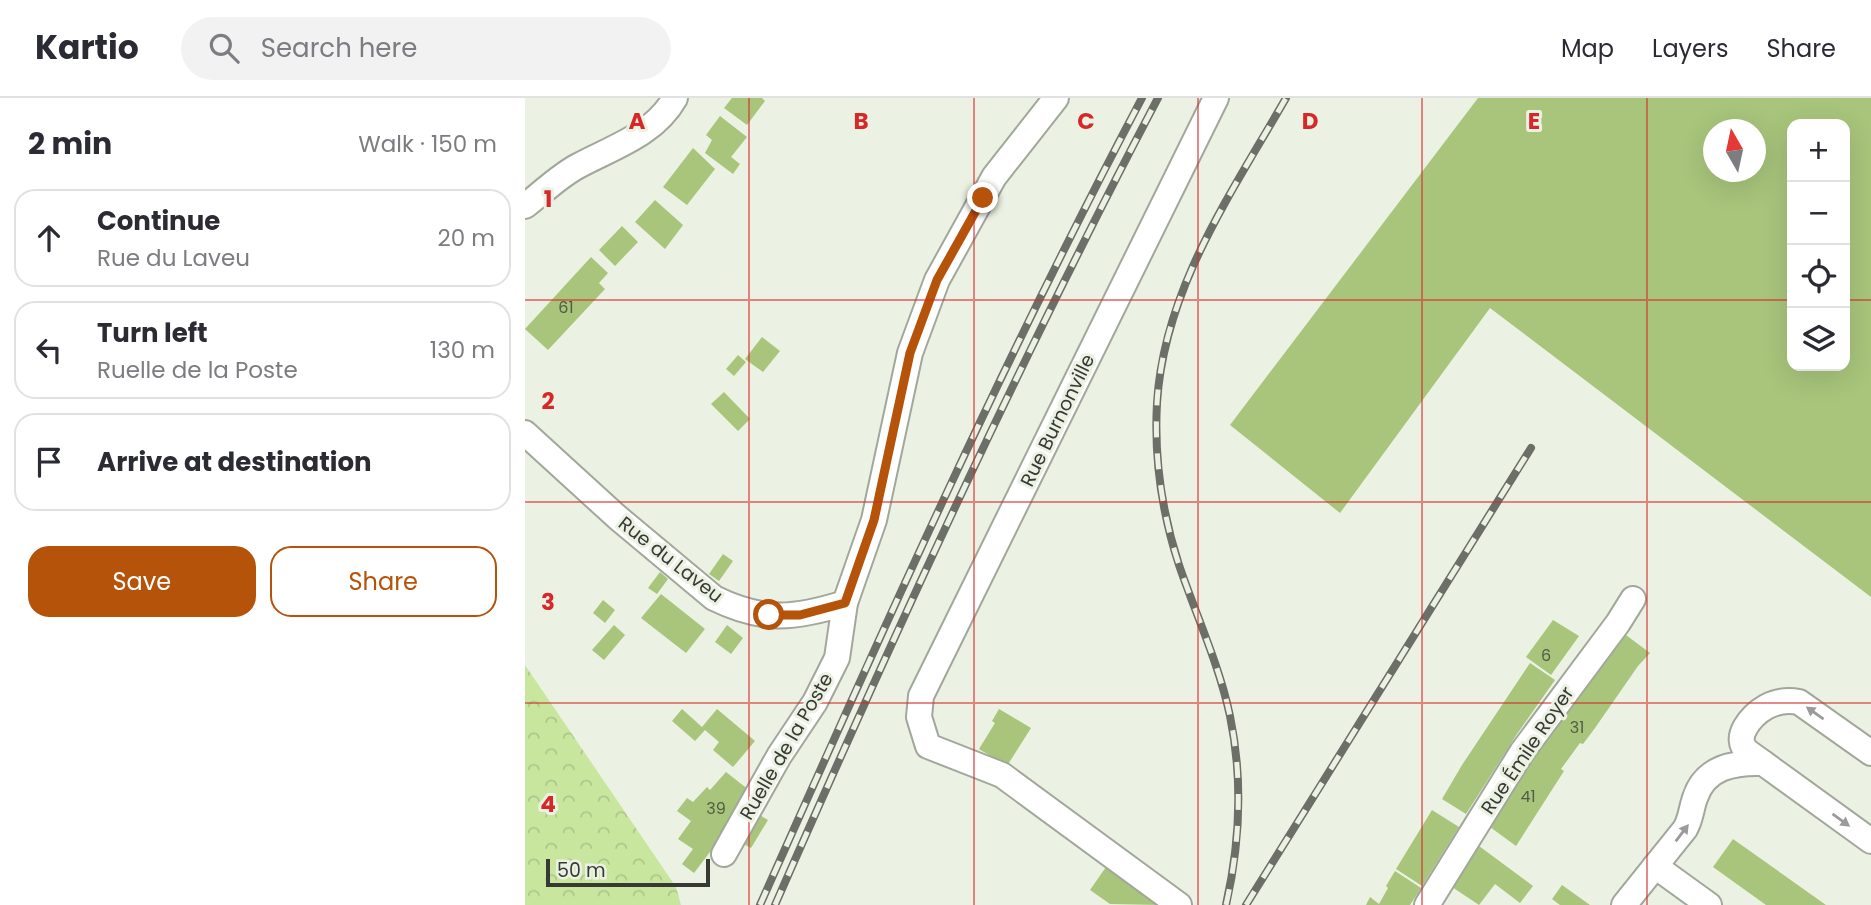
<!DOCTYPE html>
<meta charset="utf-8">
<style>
body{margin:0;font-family:Poppins,sans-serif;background:#f2f2f3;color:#2b2b33}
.controls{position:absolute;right:21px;top:21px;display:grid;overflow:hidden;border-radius:14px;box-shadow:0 7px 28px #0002}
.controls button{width:63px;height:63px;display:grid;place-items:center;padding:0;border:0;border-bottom:2px solid #e1e1e2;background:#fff;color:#2b2b33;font:35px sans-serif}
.compass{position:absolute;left:1178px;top:21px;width:63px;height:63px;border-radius:50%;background:#fff;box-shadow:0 7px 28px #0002;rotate:351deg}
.scale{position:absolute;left:21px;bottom:18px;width:164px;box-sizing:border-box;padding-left:7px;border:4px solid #373a34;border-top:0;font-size:19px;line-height:24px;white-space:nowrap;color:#373a34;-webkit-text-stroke:5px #ebf2e3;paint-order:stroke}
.stop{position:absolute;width:21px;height:21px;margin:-16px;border:5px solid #b45309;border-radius:50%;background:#fff}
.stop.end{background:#b45309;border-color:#fff;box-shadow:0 2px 7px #0008}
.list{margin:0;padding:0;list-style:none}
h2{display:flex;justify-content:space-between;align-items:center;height:91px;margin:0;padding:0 28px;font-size:30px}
h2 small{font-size:23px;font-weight:400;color:#7c7c81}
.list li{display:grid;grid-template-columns:46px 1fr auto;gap:21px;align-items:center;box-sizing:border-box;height:98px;margin:0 14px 14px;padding:0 14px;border:2px solid #e1e1e2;border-radius:21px}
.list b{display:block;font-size:26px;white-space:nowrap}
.list p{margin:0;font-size:23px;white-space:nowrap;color:#7c7c81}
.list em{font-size:23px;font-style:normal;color:#7c7c81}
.actions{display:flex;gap:14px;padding:21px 28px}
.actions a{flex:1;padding:16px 0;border:2px solid #b45309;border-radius:21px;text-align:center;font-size:24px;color:#b45309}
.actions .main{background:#b45309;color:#fff}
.icon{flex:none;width:38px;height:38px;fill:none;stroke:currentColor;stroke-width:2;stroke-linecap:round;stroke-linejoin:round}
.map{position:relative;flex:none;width:1346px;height:807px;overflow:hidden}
header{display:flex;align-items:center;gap:42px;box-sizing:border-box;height:98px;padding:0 35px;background:#fff;border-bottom:2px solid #e1e1e2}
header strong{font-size:33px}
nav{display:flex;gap:38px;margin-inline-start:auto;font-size:24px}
.search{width:490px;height:63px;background:#f2f2f3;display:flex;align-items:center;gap:18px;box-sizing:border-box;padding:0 24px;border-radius:38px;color:#7c7c81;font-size:26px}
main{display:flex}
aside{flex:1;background:#fff}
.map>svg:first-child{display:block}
.forest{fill:url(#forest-crowns)}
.building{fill:#a8c57b;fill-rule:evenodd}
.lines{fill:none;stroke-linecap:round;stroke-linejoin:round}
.minor-casing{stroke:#a1a79a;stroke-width:28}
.minor{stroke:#fff;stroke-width:24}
.rail-casing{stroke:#6b6f67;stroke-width:8}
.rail{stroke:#ebf2e3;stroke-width:5;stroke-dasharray:16;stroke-linecap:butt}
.oneway{fill:#9b9c9a}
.route{stroke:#b45309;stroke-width:9}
.grid{fill:none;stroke:#d62828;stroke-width:2;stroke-opacity:0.55}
.labels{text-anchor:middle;stroke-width:6;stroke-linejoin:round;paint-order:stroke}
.number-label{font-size:16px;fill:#535d46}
.street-label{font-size:19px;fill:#373a34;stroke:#ebf2e3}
.grid-label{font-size:23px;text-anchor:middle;font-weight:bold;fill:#d62828;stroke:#ebf2e3;stroke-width:6;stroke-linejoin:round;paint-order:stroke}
</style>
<header>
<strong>Kartio</strong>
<div class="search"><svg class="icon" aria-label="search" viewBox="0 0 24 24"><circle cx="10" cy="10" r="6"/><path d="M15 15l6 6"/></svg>Search here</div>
<nav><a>Map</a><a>Layers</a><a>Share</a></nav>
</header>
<main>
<aside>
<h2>2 min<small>Walk · 150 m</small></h2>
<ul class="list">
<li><svg class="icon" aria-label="ahead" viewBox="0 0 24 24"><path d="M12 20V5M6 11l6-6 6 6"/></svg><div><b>Continue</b><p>Rue du Laveu</p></div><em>20 m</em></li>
<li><svg class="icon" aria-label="left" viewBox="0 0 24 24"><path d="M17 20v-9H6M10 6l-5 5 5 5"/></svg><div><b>Turn left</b><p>Ruelle de la Poste</p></div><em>130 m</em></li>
<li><svg class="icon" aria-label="arrive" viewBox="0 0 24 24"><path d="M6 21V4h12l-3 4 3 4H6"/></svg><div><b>Arrive at destination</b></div></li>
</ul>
<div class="actions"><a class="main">Save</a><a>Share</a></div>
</aside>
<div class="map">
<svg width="1346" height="807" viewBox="0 0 1346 807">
<defs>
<pattern id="forest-crowns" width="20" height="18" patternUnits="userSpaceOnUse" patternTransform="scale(1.75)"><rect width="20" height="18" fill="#c9e69f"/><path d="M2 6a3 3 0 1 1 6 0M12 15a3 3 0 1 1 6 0" fill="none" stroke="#adc68a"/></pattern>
</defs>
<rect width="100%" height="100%" fill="#ebf2e3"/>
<polygon class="forest" points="0,567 151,789 156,807 0,807"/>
<g class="building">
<polygon points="207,0 237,0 240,3 222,27 199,10"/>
<path d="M953,0H1346V499L965,210L815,415L705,327ZM1267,26H1320V268H1267ZM1188,32H1230V74H1188Z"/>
<polygon points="195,18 222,39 206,59 215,66 208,76 180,55 187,42 181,37"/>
<polygon points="168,50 190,71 162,107 138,89"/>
<polygon points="130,102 158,127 140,151 110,124"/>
<polygon points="97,128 113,144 90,168 74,152"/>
<polygon points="66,159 83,175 74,185 80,191 23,252 0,231"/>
<polygon points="237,239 255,253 238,274 220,261"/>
<polygon points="213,257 221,264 209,278 201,271"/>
<polygon points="199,294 225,321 213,333 186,306"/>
<polygon points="198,456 208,463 194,483 184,476"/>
<polygon points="135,474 143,481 132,496 123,490"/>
<polygon points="136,496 180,531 161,555 116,520"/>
<polygon points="78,502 90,512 80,525 68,515"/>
<polygon points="1028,522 1054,538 1026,577 1001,559"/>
<polygon points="89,527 100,537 79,562 67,552"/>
<polygon points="202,527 218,540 206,556 190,544"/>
<polygon points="1101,537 1125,555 1113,568 1070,630 1058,646 1055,645 1036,671 1039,673 991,748 965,729 1013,653"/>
<polygon points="1005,565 1030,582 992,636 941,716 917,701 937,667"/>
<polygon points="157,611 177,629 192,611 230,643 208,669 188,652 194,644 180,632 170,643 147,623"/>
<polygon points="474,611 506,630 482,668 454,651 470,625 467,623"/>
<polygon points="201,674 229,696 169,775 157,766 168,751 153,741 166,723 152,713 162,700 168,704 182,689 185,692"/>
<polygon points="907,712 934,729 897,788 871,771"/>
<polygon points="228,713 243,722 226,750 213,743"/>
<polygon points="1208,741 1301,807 1241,807 1188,769"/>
<polygon points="954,748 1008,788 995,805 970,786 954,807 927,789"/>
<polygon points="581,769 636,807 585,806 565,792"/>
<polygon points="870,773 896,790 885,807 841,807 845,799 854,806 863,790 861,788"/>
<polygon points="1037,787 1065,807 1035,807 1027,801"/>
</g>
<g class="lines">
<defs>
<g id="minor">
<path d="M0,108C17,95 34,78 53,68C88,49 129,37 150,0"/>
<path d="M0,335L92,419L189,500C238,524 269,521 320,505"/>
<path d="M1346,655L1274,604C1263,602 1252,603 1241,609C1227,617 1206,640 1223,654L1346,743"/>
<polyline points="199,756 254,658 290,604 312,560 320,505 349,422 385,255 412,182 469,79 531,0"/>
<polyline points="1130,768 1184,807"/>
<polyline points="654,807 477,677 403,648 394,619 396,598 691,0"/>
<polyline points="902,807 997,654 1093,525 1108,501"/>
<path d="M1099,807L1160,731C1166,721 1166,711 1170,700C1180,669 1209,664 1238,665"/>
</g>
</defs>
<use href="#minor" class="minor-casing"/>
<use href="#minor" class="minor"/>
<defs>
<g id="rail">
<path d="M235,807C356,535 478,263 617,0"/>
<path d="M250,807C370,534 494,264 633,0"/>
<path d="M701,807C715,745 718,681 705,618C694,566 671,517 654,467C637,415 629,359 632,305C639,191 706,96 761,0"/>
<polyline points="721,807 1006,350"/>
</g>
</defs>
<use href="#rail" class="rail-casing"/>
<use href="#rail" class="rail"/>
</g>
<defs><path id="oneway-solid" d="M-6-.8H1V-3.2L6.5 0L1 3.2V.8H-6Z" transform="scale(1.75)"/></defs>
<g class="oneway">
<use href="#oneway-solid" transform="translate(1290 615) rotate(-145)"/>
<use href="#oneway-solid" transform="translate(1316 722) rotate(36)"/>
<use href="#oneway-solid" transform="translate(1157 735) rotate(-53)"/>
</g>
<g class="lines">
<polyline class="route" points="244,517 275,517 320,505 349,422 385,255 412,182 458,100"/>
</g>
<path class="grid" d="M224,0V807M449,0V807M673,0V807M897,0V807M1122,0V807M0,202H1267M1320,202H1346M0,404H1346M0,605H1346"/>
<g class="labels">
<g class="number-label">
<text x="41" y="215">61</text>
<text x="1021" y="563">6</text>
<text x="1052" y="635">31</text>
<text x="1003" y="704">41</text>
<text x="191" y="716">39</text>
</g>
<g class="street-label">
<text transform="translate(532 322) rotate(-64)" y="7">Rue Burnonville</text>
<text transform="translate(146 461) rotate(38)" y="7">Rue du Laveu</text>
<text transform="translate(261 648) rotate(-60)" y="7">Ruelle de la Poste</text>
<text transform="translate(1002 652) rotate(-56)" y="7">Rue Émile Royer</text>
</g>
</g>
<g class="grid-label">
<text x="112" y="31">A</text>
<text x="336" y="31">B</text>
<text x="561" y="31">C</text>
<text x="785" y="31">D</text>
<text x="1009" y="31">E</text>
<text x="23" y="109">1</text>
<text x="23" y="311">2</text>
<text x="23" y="512">3</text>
<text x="23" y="714">4</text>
</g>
</svg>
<div class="controls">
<button>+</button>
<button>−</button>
<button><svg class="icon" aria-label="locate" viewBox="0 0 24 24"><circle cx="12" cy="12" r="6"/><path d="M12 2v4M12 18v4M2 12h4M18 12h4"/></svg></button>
<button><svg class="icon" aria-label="layers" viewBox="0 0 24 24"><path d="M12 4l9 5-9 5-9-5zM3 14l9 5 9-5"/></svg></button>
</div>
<svg class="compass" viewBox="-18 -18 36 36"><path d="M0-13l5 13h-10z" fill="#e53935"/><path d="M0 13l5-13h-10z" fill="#7c7c81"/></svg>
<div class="scale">50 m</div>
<div class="stop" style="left:244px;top:517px"></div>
<div class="stop end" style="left:458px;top:100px"></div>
</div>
</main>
